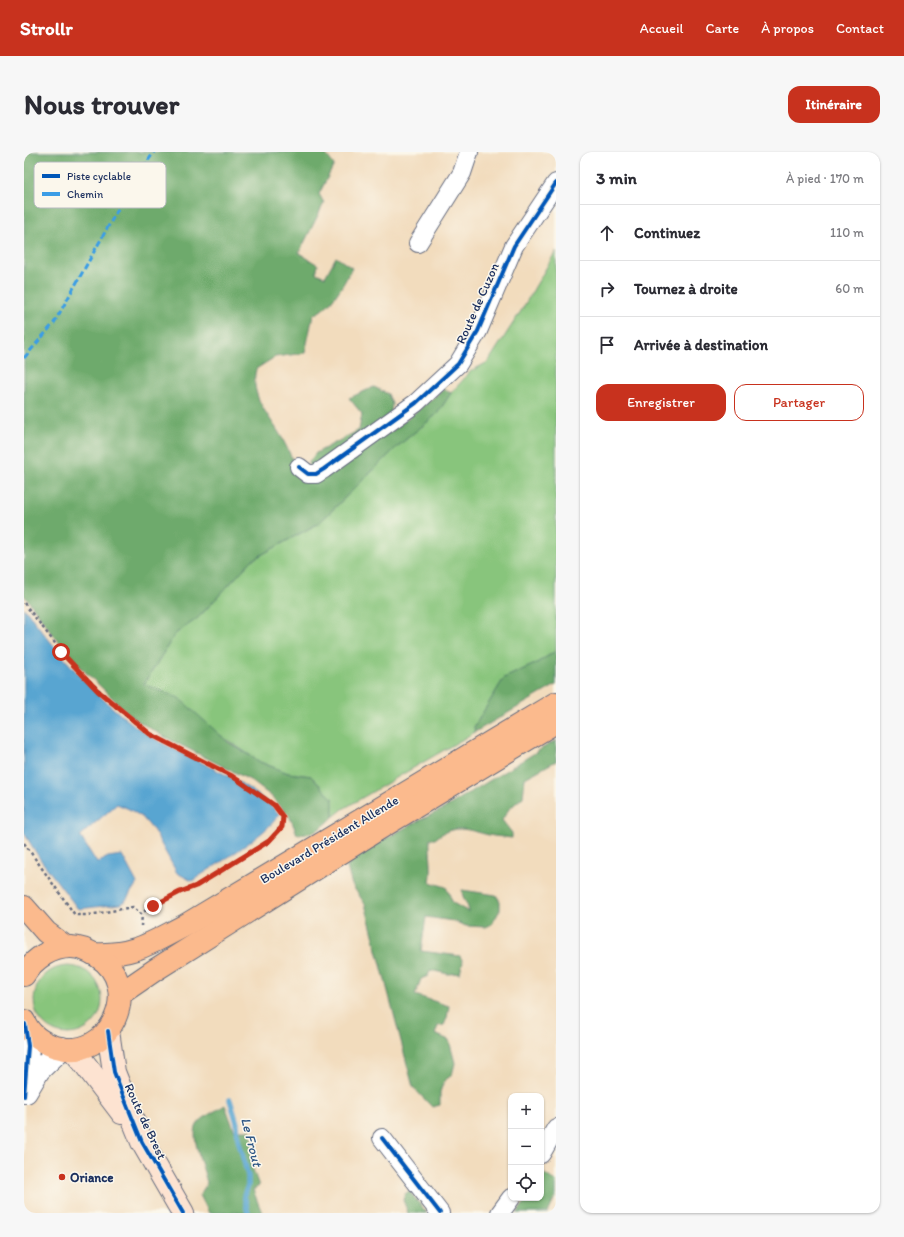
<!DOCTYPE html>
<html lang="fr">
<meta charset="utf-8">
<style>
body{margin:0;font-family:Itim,sans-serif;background:#f7f7f7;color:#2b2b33}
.controls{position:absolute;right:12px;bottom:12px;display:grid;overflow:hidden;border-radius:8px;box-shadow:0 1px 3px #0004}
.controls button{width:36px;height:36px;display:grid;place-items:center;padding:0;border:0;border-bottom:1px solid #e1e1e2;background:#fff;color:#2b2b33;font:20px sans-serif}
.stop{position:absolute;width:12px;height:12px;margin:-9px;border:3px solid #c8321e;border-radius:50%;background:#fff}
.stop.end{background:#c8321e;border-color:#fff;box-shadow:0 1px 4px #0008}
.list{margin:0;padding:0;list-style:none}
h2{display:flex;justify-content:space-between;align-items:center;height:52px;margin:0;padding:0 16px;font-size:17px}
h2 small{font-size:13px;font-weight:400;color:#7c7c81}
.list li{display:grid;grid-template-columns:26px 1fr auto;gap:12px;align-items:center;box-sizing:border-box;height:56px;padding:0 16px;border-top:1px solid #e1e1e2}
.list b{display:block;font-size:15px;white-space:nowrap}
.list em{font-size:13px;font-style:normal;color:#7c7c81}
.actions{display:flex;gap:8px;padding:12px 16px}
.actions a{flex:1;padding:9px 0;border:1px solid #c8321e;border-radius:12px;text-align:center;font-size:14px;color:#c8321e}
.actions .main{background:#c8321e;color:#fff}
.icon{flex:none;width:22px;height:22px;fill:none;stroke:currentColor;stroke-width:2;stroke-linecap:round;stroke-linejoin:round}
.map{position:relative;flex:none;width:532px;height:1061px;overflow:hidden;border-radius:12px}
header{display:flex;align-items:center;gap:24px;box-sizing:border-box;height:56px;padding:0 20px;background:#c8321e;color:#fff}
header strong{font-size:19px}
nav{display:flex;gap:22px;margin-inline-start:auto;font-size:14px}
.intro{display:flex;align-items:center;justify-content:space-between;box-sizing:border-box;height:96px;padding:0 24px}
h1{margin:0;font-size:28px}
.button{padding:10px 18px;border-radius:12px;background:#c8321e;color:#fff;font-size:14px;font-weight:700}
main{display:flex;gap:24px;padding:0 24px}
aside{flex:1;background:#fff;border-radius:12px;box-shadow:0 1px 3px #0004}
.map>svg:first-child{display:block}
.green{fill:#88c57c;stroke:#527a6d}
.forest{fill:#6eaa6c;stroke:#446c65}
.water{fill:#58a5d1;stroke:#3a6a98}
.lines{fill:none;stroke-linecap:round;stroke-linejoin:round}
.stream{stroke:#58a5d1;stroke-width:5.5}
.minor-casing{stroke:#666c7f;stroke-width:20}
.tertiary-casing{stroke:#666c7f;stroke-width:24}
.secondary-casing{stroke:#666c7f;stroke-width:24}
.primary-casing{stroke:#666c7f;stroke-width:24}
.path{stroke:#666c7f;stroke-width:2.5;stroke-dasharray:3 3;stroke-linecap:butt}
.minor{stroke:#fff;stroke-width:18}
.tertiary{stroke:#fff;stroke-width:22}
.secondary{stroke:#fde3d1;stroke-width:22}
.primary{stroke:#fbba8d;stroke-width:22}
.quiet{stroke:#3b9de6;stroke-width:3;stroke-dasharray:6 3;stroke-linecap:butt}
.cycleway-casing{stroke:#fbf7ec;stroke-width:6}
.cycleway{stroke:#0057b8;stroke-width:4}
.route{stroke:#c8321e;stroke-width:5}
.poi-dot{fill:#c8321e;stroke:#fbf7ec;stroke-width:1.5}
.labels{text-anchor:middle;stroke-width:3;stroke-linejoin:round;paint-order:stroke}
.street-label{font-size:13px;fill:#1b2f5e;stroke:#fbf7ec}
.poi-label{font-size:13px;font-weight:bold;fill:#1b2f5e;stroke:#fbf7ec;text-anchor:start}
.water-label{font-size:14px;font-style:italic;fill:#305886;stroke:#fbf7ec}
.key{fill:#fbf7ec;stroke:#b8bbc1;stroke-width:1}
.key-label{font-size:11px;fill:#1b2f5e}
</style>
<header>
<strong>Strollr</strong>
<nav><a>Accueil</a><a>Carte</a><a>À propos</a><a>Contact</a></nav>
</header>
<div class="intro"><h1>Nous trouver</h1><a class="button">Itinéraire</a></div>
<main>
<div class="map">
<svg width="532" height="1061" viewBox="0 0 532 1061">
<rect width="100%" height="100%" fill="#fbf7ec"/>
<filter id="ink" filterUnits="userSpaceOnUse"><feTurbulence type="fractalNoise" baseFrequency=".025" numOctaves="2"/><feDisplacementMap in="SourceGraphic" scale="8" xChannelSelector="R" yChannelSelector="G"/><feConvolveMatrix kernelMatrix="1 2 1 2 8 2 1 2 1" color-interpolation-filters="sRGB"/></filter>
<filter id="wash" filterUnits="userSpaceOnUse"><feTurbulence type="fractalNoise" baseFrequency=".012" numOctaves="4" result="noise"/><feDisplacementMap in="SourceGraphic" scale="16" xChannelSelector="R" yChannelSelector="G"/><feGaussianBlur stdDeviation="0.9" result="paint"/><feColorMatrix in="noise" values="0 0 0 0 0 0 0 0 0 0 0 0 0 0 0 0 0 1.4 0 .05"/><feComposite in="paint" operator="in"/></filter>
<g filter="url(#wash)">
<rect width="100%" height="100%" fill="#f2dcbd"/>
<g class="green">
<polygon points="532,99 532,499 511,512 480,526 450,575 451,580 319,657 309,665 308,647 287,624 264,621 236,610 120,532 151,482 174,466 228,408 295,371 374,294 413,262 427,241 447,219 464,210 497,159"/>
<circle cx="44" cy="848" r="34"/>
</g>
<g class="forest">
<path d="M0,0H300L310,13L295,42L300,51L275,101L294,113L292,121L301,125L312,105L328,116C319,133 308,155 289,163L281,201L251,205L232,217C225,245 246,264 258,286C266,300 271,315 277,329L289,328L285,310L292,301L335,278L338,262L325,246L350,235L364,242L368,252L364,282L420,237L427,241L413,262L374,294L295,371L228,408L174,466L151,482L120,532L155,546L204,590L236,610L264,621L287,624L309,647V665C299,676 287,684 273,682L265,663L247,644L226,628L139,584L109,566L45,504L0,443Z"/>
<polygon points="532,499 532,533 451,580 450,575 480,526 511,512"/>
<path d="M532,588V609L501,626L499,645L485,657L478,668L488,681V686C482,685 476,685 470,684C447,680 432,669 411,687H406C405,702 409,715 406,730L422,735L429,751L445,760C444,751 438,747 438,738L472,743L476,749V758L468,772L462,775L442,774L429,769L402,765L397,799L436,804L439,810L436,821L424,822L406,818L404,824L397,827L391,843L425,854L423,866L420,873L414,874L411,882L425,888L431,911L428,923L420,929L416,940V953L408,955L389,935L341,752L328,733L323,715L330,704L386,673L419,657Z"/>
<path d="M201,953L210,978H226C229,987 228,993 227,1003C226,1012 232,1025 235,1034L229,1038L238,1061H185L176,1043L183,1031C180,1017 166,985 173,973C179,964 192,959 201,953Z"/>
<polygon points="521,1022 532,1030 532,1044 524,1061 493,1061 504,1046 517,1046 517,1028"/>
<polygon points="385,1039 403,1061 384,1061 379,1048 381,1042"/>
</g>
<path class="water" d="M0,456C37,504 76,553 129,586C171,611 222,625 255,662C245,682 188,715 168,729L153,721L130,679L118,665L105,657L93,652L56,684L73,711L84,705L98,703L113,731L102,748L96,752L54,757L16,707L0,681Z"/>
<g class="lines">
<polyline class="stream" points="206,948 213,971 214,987 224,1024 224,1034 220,1043 224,1061"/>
</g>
</g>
<g filter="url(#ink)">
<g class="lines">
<defs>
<g id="minor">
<polyline points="394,91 438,21 445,0"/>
<polyline points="275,315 284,322 292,322 300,317 392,251 434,212 454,179 490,94 532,31"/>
<polyline points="358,986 416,1061"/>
<polyline points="517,1002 532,976"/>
<polyline points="476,1061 487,1046"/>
</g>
<g id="tertiary">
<polyline points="1,940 4,894 1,872"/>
<polyline points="2,940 15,918 38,896"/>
</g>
<g id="secondary">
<polyline points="84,879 90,920 103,953 118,990 159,1061"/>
<polyline points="48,897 60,911 98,961"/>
</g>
<g id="primary">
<polyline points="0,755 22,780 42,795"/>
<path d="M70,802C109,804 127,791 160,774L532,551"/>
<path d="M0,823C10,806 28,795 47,795C57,795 65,799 73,804C121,834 86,911 32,895C19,891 6,883 0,869"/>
<polyline points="96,842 131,818 353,678 532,570"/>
</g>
</defs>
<use href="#minor" class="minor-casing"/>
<use href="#tertiary" class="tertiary-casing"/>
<use href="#secondary" class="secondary-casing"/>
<use href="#primary" class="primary-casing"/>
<g class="path">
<polyline points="0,451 44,508 90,553 126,582 214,628 250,653 259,665 257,675 245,689 172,734 156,740 117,761"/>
<polyline points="0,691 51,763 65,763 109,755 118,763 117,774"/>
</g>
<use href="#minor" class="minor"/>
<use href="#tertiary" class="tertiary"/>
<use href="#secondary" class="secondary"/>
<use href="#primary" class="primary"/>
<polyline class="quiet" points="0,206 30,171 108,32 130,0"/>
<defs>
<g id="cycleway">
<polyline points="275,315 284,322 292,322 300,317 392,251 434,212 454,179 490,94 532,31"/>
<polyline points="84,879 90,920 103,953 118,990 159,1061"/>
<polyline points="0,944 4,894 1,872"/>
<polyline points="358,986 416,1061"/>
</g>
</defs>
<use href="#cycleway" class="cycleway-casing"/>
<use href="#cycleway" class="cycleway"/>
</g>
</g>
<g class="lines" filter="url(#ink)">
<polyline class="route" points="37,500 74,539 126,582 208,624 250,653 259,665 258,675 245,689 172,734 156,740 129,754"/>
</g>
<circle class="poi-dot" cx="38" cy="1025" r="4"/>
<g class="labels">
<g class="street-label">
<text transform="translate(453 151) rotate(-66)" y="5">Route de Cuzon</text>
<text transform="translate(305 687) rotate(-31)" y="5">Boulevard Président Allende</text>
<text transform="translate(122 969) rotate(65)" y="5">Route de Brest</text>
</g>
<g class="poi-label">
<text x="46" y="1030">Oriance</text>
</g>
<g class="water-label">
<text transform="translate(228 990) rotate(76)" y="5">Le Frout</text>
</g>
</g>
<rect x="10" y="10" width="132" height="46" rx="6" class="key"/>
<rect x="18" y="22" width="18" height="4" fill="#0057b8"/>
<rect x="18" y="40" width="18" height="4" fill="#3b9de6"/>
<g class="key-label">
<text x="43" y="28">Piste cyclable</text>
<text x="43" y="46">Chemin</text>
</g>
</svg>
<div class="controls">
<button>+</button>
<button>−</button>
<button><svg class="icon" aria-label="locate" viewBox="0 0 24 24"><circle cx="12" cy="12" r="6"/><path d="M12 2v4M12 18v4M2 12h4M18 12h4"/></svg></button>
</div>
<div class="stop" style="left:37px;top:500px"></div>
<div class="stop end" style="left:129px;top:754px"></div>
</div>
<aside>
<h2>3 min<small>À pied · 170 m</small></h2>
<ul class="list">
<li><svg class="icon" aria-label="ahead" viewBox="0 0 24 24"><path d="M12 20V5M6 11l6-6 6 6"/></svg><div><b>Continuez</b></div><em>110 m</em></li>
<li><svg class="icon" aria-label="right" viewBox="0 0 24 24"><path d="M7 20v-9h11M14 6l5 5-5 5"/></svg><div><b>Tournez à droite</b></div><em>60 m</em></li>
<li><svg class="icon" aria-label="arrive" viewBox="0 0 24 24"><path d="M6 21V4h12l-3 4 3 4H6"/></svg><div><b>Arrivée à destination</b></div></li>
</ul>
<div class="actions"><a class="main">Enregistrer</a><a>Partager</a></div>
</aside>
</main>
